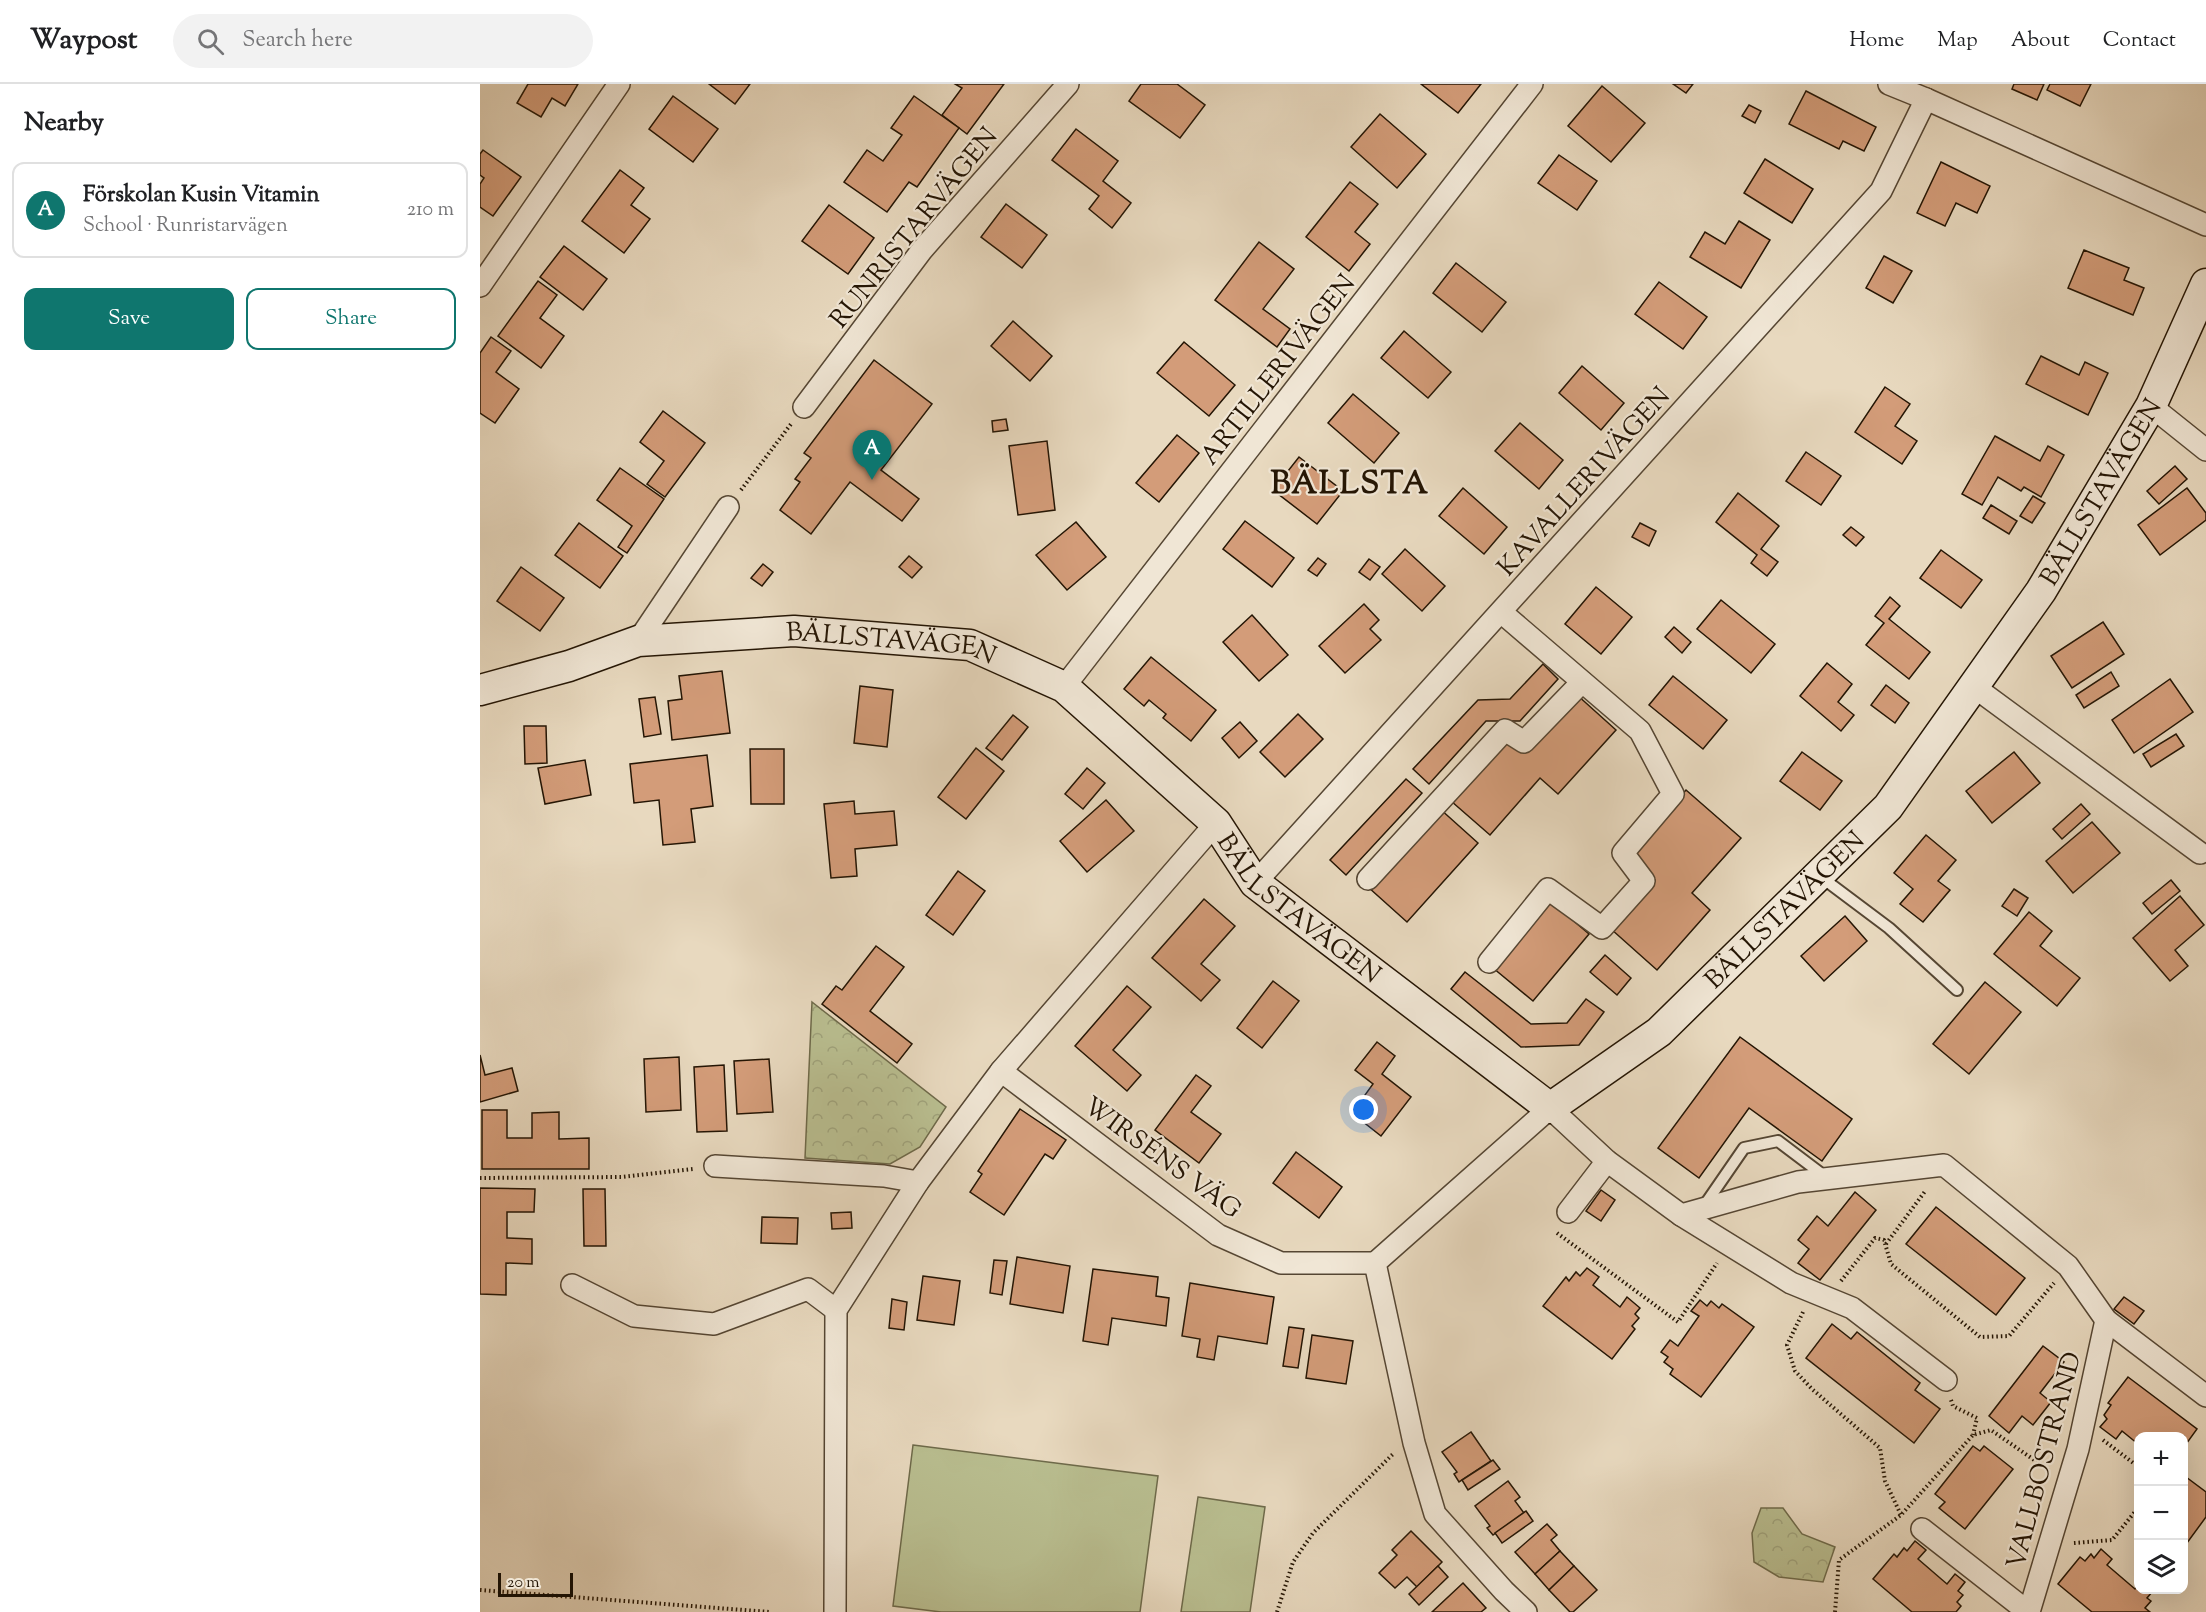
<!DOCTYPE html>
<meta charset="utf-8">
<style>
body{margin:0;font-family:"Sorts Mill Goudy",serif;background:#f2f2f2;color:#202124}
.controls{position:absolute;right:18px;bottom:18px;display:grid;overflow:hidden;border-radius:12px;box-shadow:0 6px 24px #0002}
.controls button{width:54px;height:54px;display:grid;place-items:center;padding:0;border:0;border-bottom:2px solid #e0e0e0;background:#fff;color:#202124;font:30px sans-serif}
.scale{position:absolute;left:18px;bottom:15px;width:75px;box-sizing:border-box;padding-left:6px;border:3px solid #241504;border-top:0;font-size:16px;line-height:21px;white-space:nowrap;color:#241504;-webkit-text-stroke:4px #f0e6d5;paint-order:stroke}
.you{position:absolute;left:884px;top:1026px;width:21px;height:21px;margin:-15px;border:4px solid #fff;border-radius:50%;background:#1a73e8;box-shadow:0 0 0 9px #1a73e833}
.badge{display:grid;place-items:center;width:39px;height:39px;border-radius:50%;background:#0f766e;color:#fff;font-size:20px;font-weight:700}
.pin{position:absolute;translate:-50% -50px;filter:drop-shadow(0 2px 3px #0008)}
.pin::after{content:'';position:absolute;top:32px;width:21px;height:18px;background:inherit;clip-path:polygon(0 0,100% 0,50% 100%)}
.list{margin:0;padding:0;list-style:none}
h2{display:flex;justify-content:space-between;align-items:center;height:78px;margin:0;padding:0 24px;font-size:26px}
h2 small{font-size:20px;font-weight:400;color:#757577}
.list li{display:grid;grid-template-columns:39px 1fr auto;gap:18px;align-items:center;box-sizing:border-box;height:96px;margin:0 12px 12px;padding:0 12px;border:2px solid #e0e0e0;border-radius:12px}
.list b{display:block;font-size:22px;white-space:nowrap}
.list p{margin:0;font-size:20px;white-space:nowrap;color:#757577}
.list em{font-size:20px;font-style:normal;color:#757577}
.actions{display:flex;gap:12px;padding:18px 24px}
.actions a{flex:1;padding:14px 0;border:2px solid #0f766e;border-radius:12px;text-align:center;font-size:21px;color:#0f766e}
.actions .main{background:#0f766e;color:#fff}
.icon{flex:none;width:33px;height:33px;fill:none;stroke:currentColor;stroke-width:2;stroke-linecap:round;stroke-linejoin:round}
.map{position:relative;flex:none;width:1726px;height:1528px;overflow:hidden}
header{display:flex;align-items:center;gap:36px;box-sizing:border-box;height:84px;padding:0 30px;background:#fff;border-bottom:2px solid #e0e0e0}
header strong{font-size:28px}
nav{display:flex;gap:33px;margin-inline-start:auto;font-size:21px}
.search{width:420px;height:54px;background:#f2f2f2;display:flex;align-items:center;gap:15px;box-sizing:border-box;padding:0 21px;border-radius:33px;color:#757577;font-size:22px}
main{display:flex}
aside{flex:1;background:#fff}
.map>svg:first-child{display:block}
.park{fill:url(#park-crowns);stroke:#6e6a4a;stroke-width:1.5}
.garden{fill:#b9be90;stroke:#6e6a4a;stroke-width:1.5}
.building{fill:#d39c79;stroke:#241504;stroke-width:1.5}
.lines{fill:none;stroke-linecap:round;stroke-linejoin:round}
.lane-casing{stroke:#554633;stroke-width:14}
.street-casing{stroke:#554633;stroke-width:24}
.secondary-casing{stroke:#241504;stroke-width:33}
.path{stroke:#241504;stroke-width:4;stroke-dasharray:1.5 3;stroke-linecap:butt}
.lane{stroke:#f0e6d5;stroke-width:10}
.street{stroke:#f0e6d5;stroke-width:21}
.secondary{stroke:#f0e6d5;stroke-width:30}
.labels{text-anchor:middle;stroke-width:4.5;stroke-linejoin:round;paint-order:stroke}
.street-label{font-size:26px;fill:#241504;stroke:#f0e6d5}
.district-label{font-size:32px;font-weight:bold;letter-spacing:1.5px;fill:#241504;stroke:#f0e6d5}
</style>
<header>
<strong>Waypost</strong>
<div class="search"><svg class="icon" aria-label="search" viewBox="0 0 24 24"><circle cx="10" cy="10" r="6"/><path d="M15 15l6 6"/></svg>Search here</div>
<nav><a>Home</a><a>Map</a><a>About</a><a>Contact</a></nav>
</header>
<main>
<aside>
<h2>Nearby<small></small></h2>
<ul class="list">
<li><span class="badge">A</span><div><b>Förskolan Kusin Vitamin</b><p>School · Runristarvägen</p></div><em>210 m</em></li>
</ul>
<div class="actions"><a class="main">Save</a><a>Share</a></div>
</aside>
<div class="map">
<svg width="1726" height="1528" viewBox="0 0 1726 1528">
<defs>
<pattern id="park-crowns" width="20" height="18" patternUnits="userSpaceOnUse" patternTransform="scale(1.5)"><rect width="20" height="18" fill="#b9be90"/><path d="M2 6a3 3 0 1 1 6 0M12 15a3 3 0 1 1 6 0" fill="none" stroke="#9fa27b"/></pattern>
</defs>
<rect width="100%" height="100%" fill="#e8d9bf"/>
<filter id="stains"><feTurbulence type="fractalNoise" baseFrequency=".00333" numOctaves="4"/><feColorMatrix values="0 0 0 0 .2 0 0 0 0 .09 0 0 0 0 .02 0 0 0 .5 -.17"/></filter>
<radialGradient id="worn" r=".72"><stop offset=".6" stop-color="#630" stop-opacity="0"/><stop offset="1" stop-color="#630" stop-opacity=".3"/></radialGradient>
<g class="park">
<polygon points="332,918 466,1023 440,1063 410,1080 325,1074"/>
<polygon points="1281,1424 1303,1424 1322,1450 1355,1463 1343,1498 1299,1493 1274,1478 1272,1449"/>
</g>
<g class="garden">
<polygon points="433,1361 678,1392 660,1528 461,1528 413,1522"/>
<polygon points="718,1413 785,1423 770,1528 701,1528"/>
</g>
<g class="building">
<polygon points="48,0 98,0 85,22 72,14 61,33 37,19"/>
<polygon points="229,0 270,0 255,20"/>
<polygon points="475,0 524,0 487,50 462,31 482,4"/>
<polygon points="661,0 697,0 725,21 700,54 649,17"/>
<polygon points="941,0 1001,0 978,29"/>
<polygon points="1193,0 1213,0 1206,9"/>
<polygon points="1534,0 1564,0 1557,16 1532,5"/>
<polygon points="1570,0 1611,0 1600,22 1567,6"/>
<polygon points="1122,2 1165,39 1131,78 1088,42"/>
<polygon points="1326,7 1396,43 1384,67 1363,57 1359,65 1309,40"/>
<polygon points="193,12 238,45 213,78 169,45"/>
<polygon points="434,12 479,44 437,103 429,98 407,128 364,98 387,66 403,77 422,51 411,44"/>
<polygon points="1269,21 1281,27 1275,39 1262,32"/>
<polygon points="900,30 946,70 917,104 871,63"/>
<polygon points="596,45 638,77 623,97 651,119 632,144 609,125 619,112 572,76"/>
<polygon points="3,66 41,93 13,132 0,123 0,100 4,94 0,91 0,70"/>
<polygon points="1079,71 1117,97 1097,126 1058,99"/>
<polygon points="1285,75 1333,105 1312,139 1264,109"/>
<polygon points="1461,78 1510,102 1497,129 1476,119 1465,142 1437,129"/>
<polygon points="140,86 164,104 151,121 170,135 144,169 102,137"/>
<polygon points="870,98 898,120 875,148 890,160 869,187 826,153"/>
<polygon points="526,120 567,151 542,184 501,153"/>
<polygon points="349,121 394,154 368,190 322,157"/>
<polygon points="1259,137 1290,156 1261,204 1210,173 1225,148 1245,160"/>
<polygon points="779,158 814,185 783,225 810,245 797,263 735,216"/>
<polygon points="84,162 127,195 103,226 60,193"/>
<polygon points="1604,166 1649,184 1644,196 1664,204 1653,231 1588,204"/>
<polygon points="1404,172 1432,187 1413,219 1386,204"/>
<polygon points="976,179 1026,218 1002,248 953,209"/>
<polygon points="58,197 77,211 60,234 84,252 61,284 18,252"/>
<polygon points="1179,198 1227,233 1203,265 1155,230"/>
<polygon points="533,237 572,272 550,297 511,262"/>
<polygon points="924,247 971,288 948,314 901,274"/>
<polygon points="11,253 31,267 16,288 39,305 15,339 0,329 0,269"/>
<polygon points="704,258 755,301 729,332 677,289"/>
<polygon points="1561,272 1599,291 1605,278 1628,289 1608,331 1546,300"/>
<polygon points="394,276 452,320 401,386 439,415 422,437 370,398 331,450 300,426 320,398 315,395 331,374 324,369"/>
<polygon points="1102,282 1144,319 1121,346 1079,309"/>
<polygon points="1405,303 1430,320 1415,342 1437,357 1422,380 1375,348"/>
<polygon points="873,310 919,349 894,379 848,339"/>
<polygon points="183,327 225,359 185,413 167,400 184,377 160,358"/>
<polygon points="526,335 528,346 513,348 512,337"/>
<polygon points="1040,339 1083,376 1059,405 1015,367"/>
<polygon points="697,351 719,369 679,418 656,399"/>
<polygon points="1515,352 1560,377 1568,362 1584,371 1561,413 1544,403 1541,407 1518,393 1502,421 1482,410"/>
<polygon points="567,357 575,426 538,431 529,362"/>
<polygon points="1326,368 1361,392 1341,421 1306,397"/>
<polygon points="819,373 863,407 837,440 793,406"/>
<polygon points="1695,382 1707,395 1679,420 1667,407"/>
<polygon points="140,384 184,415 147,469 138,463 152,442 117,416"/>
<polygon points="983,404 1027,443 1004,470 959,432"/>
<polygon points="1707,404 1726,429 1726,436 1680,471 1658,441"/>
<polygon points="1258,409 1299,442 1281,465 1298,478 1287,492 1271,479 1277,471 1236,438"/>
<polygon points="1553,412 1565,419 1552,439 1540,432"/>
<polygon points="1511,421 1537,437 1529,450 1503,434"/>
<polygon points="765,437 814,474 792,503 743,465"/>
<polygon points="596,438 626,473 587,506 556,471"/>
<polygon points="99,439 143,472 120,504 75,471"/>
<polygon points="1160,439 1176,447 1169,462 1152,453"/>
<polygon points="1371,443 1384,453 1376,462 1363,451"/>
<polygon points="925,465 965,502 942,527 902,490"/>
<polygon points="1461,466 1502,496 1481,524 1440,494"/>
<polygon points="429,472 442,483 432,494 419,483"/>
<polygon points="838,474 846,480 837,492 828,486"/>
<polygon points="889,475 900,483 890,496 879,488"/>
<polygon points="283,480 293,488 282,502 271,494"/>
<polygon points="41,483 84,514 60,547 17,517"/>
<polygon points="1116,503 1152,533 1121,570 1085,540"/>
<polygon points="1410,513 1420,522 1409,535 1450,568 1429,595 1386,561 1404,539 1395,532"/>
<polygon points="1241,516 1295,560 1271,589 1217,545"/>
<polygon points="884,520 899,536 890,545 901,556 865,589 839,562"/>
<polygon points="772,531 808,571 779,597 743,558"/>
<polygon points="1623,538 1644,570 1592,604 1571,572"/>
<polygon points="1194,543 1211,558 1202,569 1185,553"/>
<polygon points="671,573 736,626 711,657 683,634 686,630 669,616 664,622 644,605"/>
<polygon points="1347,579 1372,600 1358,618 1374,631 1361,647 1320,612"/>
<polygon points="1063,580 1078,595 1040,637 1006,637 949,700 933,685 998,616 1030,615"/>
<polygon points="242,587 250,649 192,656 188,617 202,615 199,592"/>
<polygon points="1631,588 1639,602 1604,624 1596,611"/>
<polygon points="1193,592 1247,636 1223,665 1169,621"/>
<polygon points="1690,595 1713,628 1654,669 1632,636"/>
<polygon points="1406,601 1429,619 1415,639 1391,621"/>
<polygon points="380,602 413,606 407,663 374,659"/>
<polygon points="1096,610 1136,646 1078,710 1060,694 1010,751 971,717 1028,652 1045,667"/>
<polygon points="175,613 181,650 164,653 159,615"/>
<polygon points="818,630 843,655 805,693 780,668"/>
<polygon points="533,631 548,643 522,676 506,664"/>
<polygon points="760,638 777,657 759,674 742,654"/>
<polygon points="44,642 66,642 67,679 45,680"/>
<polygon points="1696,650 1704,662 1671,683 1663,670"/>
<polygon points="496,664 524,687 486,735 458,713"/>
<polygon points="270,665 304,665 304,720 271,720"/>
<polygon points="1322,668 1362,697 1340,726 1300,697"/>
<polygon points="1534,668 1560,699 1512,739 1486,707"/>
<polygon points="227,671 233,722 211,725 215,758 183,761 179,716 154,719 150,680"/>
<polygon points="105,676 111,711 65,720 58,684"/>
<polygon points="607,684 625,699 603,725 585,710"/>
<polygon points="926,695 942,709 866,791 850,776"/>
<polygon points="1206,706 1261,754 1212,809 1230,826 1177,886 1131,845 1175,796 1148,771"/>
<polygon points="626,716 654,747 607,788 580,757"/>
<polygon points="374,717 375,730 414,727 417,761 375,765 377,792 351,794 344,720"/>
<polygon points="1601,720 1610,730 1582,755 1573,745"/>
<polygon points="959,724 998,759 927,838 888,803"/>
<polygon points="1612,738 1640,769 1593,809 1566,777"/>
<polygon points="1446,751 1476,776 1458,797 1470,806 1443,838 1420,820 1433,805 1414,789"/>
<polygon points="478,787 505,807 473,851 446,831"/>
<polygon points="1691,796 1700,807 1672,830 1663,819"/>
<polygon points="1534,805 1548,814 1537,832 1522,822"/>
<polygon points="1700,812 1724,841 1695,866 1708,882 1690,897 1653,854"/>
<polygon points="724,815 755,842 721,880 740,896 721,917 672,874"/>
<polygon points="1069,816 1109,850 1053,917 1013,884"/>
<polygon points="1549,828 1572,847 1560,862 1600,894 1577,922 1514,870"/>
<polygon points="1365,832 1387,857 1344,897 1321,872"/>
<polygon points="396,862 424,883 390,927 432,960 417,979 342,920 356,902 362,906"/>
<polygon points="1125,871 1151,894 1137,911 1110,888"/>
<polygon points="985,888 1051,940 1087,939 1106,915 1124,928 1099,961 1041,963 971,905"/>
<polygon points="793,897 819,917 782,964 757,944"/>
<polygon points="1505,898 1541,928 1489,990 1453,960"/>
<polygon points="647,902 671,923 633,966 661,991 647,1007 595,962"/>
<polygon points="1260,953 1372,1035 1342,1077 1269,1024 1219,1094 1178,1064"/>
<polygon points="897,958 915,972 902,990 931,1013 901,1052 872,1029 893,1000 875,986"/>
<polygon points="0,971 5,991 32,984 38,1007 0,1018"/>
<polygon points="199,973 201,1026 166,1028 164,975"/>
<polygon points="289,975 293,1028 257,1030 254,977"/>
<polygon points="244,981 247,1047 217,1048 214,983"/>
<polygon points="716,991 731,1002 711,1028 741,1050 719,1079 675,1046"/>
<polygon points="540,1025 586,1056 573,1075 565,1070 524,1131 490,1108 502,1090 498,1087"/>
<polygon points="2,1026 27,1026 27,1054 52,1054 52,1029 79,1028 79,1055 109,1054 109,1085 2,1085"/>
<polygon points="816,1068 862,1103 839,1134 793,1099"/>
<polygon points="0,1104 55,1105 54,1128 27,1128 27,1154 52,1155 52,1180 26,1179 26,1211 0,1210"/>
<polygon points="103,1105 125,1105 126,1162 104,1162"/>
<polygon points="1121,1106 1135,1116 1121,1137 1106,1127"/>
<polygon points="1375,1108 1396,1126 1340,1196 1318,1179 1329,1165 1318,1156 1337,1132 1348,1142"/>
<polygon points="1456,1123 1545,1194 1516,1231 1426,1160"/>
<polygon points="371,1128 372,1144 352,1145 351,1129"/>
<polygon points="282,1133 318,1134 317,1160 281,1159"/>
<polygon points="537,1173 590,1182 583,1229 530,1220"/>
<polygon points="514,1176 527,1177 522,1211 510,1209"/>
<polygon points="1107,1184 1119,1193 1113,1201 1140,1223 1147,1213 1160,1224 1155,1230 1159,1234 1152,1242 1155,1245 1132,1275 1063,1222 1086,1193 1089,1197 1096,1188 1100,1192"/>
<polygon points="613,1185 678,1193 676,1212 689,1214 686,1242 632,1234 628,1261 603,1257"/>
<polygon points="443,1192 480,1197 474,1241 437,1236"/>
<polygon points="710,1199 794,1213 787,1260 738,1252 734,1276 717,1273 720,1255 702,1252"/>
<polygon points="1644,1213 1664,1227 1654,1240 1634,1225"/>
<polygon points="412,1215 427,1218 424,1246 409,1244"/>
<polygon points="1220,1216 1227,1222 1231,1217 1239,1224 1242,1220 1274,1243 1221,1313 1190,1290 1193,1285 1184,1278 1188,1273 1181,1268 1190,1256 1198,1262 1219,1232 1211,1227"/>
<polygon points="1352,1240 1371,1255 1377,1248 1440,1299 1435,1306 1460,1325 1434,1359 1326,1274"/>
<polygon points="809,1243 824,1245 818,1284 803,1282"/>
<polygon points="832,1251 873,1257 866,1300 826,1294"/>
<polygon points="1563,1262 1584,1278 1560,1309 1571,1318 1553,1341 1542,1332 1529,1349 1509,1332"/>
<polygon points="1648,1293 1717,1345 1704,1363 1704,1352 1658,1352 1658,1360 1642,1347 1636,1355 1620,1343 1627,1335 1624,1331 1631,1321 1628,1319"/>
<polygon points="991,1348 1011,1377 979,1398 974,1390 977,1388 962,1368"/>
<polygon points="1493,1362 1500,1367 1504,1362 1533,1385 1485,1445 1459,1424 1465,1418 1455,1410"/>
<polygon points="1013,1376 1020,1385 988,1406 982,1396"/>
<polygon points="1706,1393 1726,1408 1726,1433 1704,1463 1704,1397"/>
<polygon points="1028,1397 1040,1413 1035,1417 1044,1429 1013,1451 1007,1444 1010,1442 995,1422"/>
<polygon points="1046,1427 1053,1437 1022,1459 1015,1449"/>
<polygon points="1067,1440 1077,1451 1071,1456 1080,1467 1055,1490 1035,1468"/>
<polygon points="931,1447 962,1478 937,1503 927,1493 915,1504 899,1489 917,1471 912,1466"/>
<polygon points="1435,1457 1446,1466 1438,1475 1467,1500 1475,1490 1485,1498 1478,1507 1483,1511 1477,1518 1481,1522 1476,1528 1432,1528 1393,1495 1414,1470 1417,1473 1424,1464 1427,1467"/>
<polygon points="1621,1465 1632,1475 1627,1481 1655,1505 1658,1501 1658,1506 1673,1507 1667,1514 1671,1517 1665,1524 1670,1528 1612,1528 1578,1500 1600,1473 1605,1477 1611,1470 1614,1474"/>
<polygon points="1080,1467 1094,1482 1069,1506 1055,1490"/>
<polygon points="958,1482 968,1493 939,1521 929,1510"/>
<polygon points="1094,1482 1117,1506 1093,1528 1090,1528 1069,1506"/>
<polygon points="983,1499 1006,1524 1001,1528 952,1528"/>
</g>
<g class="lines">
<defs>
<g id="lane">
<polyline points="1341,793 1409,844 1477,906"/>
<polyline points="1224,1122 1264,1064 1298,1057 1347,1094"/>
</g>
<g id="street">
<polyline points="1409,0 1446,15 1726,141"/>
<polyline points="0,202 139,0"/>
<polyline points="1671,322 1726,366"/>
<polyline points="324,323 442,166 588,0"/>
<polyline points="158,557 248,423"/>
<polyline points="1493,602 1720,769"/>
<polyline points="584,603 1052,0"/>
<polyline points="736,739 521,987 738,1151 801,1179 895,1179"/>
<polyline points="888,795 1025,646 1044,658 1102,598"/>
<polyline points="775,799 1401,107 1446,15"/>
<polyline points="1009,878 1068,805 1122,844 1164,797 1143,769 1193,710 1160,647 1021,528"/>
<polyline points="235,1082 404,1092 438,1098"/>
<polyline points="1088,1128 1127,1077"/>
<polyline points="1201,1131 1311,1199 1372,1224 1466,1296"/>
<polyline points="92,1201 154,1232 234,1240 328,1205 356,1226"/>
<polyline points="1442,1445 1548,1528"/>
<polyline points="355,1528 356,1226 438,1098 521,987"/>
<polyline points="1046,1528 1024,1507 955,1430 934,1359 895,1179 1070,1024 1127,1077 1201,1131 1318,1098 1464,1081 1588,1182 1626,1236 1726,1312"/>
<polyline points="1549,1528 1598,1365 1626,1236"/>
</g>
<g id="secondary">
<path id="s1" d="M0,606L89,582L158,557L314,547L490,561L584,603L736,739L775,799L1070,1024L1179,948L1408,723L1561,507L1671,322L1726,200"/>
</g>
</defs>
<use href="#lane" class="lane-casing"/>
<use href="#street" class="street-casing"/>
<use href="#secondary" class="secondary-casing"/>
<g class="path">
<polyline points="261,406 311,340"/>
<polyline points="0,1094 141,1093 213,1085"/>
<polyline points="1077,1149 1198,1238 1237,1179"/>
<polyline points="1406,1160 1446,1106"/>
<polyline points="1361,1197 1395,1154 1404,1156 1411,1180 1500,1253 1529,1252 1574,1199"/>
<polyline points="1323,1228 1307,1261 1315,1287 1332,1305 1400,1364 1405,1397 1421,1431"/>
<polyline points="1471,1316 1473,1322 1497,1334 1493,1351"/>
<polyline points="1623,1356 1656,1381 1658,1390"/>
<polyline points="1594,1459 1632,1456 1658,1424"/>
<polyline points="0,1506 290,1528"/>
<polyline points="797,1528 813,1478 833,1449 913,1370"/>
<polyline points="1355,1528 1359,1476 1421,1431 1493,1351 1511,1346 1570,1387"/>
</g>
<use href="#lane" class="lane"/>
<use href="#street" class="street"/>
<use href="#secondary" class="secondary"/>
</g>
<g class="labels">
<g class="street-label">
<text transform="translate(433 143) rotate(-51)" y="9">RUNRISTARVÄGEN</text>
<text transform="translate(797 285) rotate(-52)" y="9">ARTILLERIVÄGEN</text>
<text transform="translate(1103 397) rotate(-48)" y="9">KAVALLERIVÄGEN</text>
<text dy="9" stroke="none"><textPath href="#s1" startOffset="2082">BÄLLSTAVÄGEN</textPath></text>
<text dy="9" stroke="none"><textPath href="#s1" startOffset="420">BÄLLSTAVÄGEN</textPath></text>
<text dy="9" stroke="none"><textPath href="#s1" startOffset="926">BÄLLSTAVÄGEN</textPath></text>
<text dy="9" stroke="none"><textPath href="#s1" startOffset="1556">BÄLLSTAVÄGEN</textPath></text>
<text transform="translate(683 1073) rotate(36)" y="9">WIRSÉNS VÄG</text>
<text transform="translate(1563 1376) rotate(-75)" y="9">VALLBOSTRAND</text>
</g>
<g class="district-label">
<text x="870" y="409">BÄLLSTA</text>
</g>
</g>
<rect width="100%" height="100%" filter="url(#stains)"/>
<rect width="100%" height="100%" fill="url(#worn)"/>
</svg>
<div class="controls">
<button>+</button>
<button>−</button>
<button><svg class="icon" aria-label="layers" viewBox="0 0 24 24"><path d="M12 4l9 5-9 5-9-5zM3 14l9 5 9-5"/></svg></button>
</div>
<div class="scale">20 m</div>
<div class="you"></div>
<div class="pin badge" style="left:392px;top:396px">A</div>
</div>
</main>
